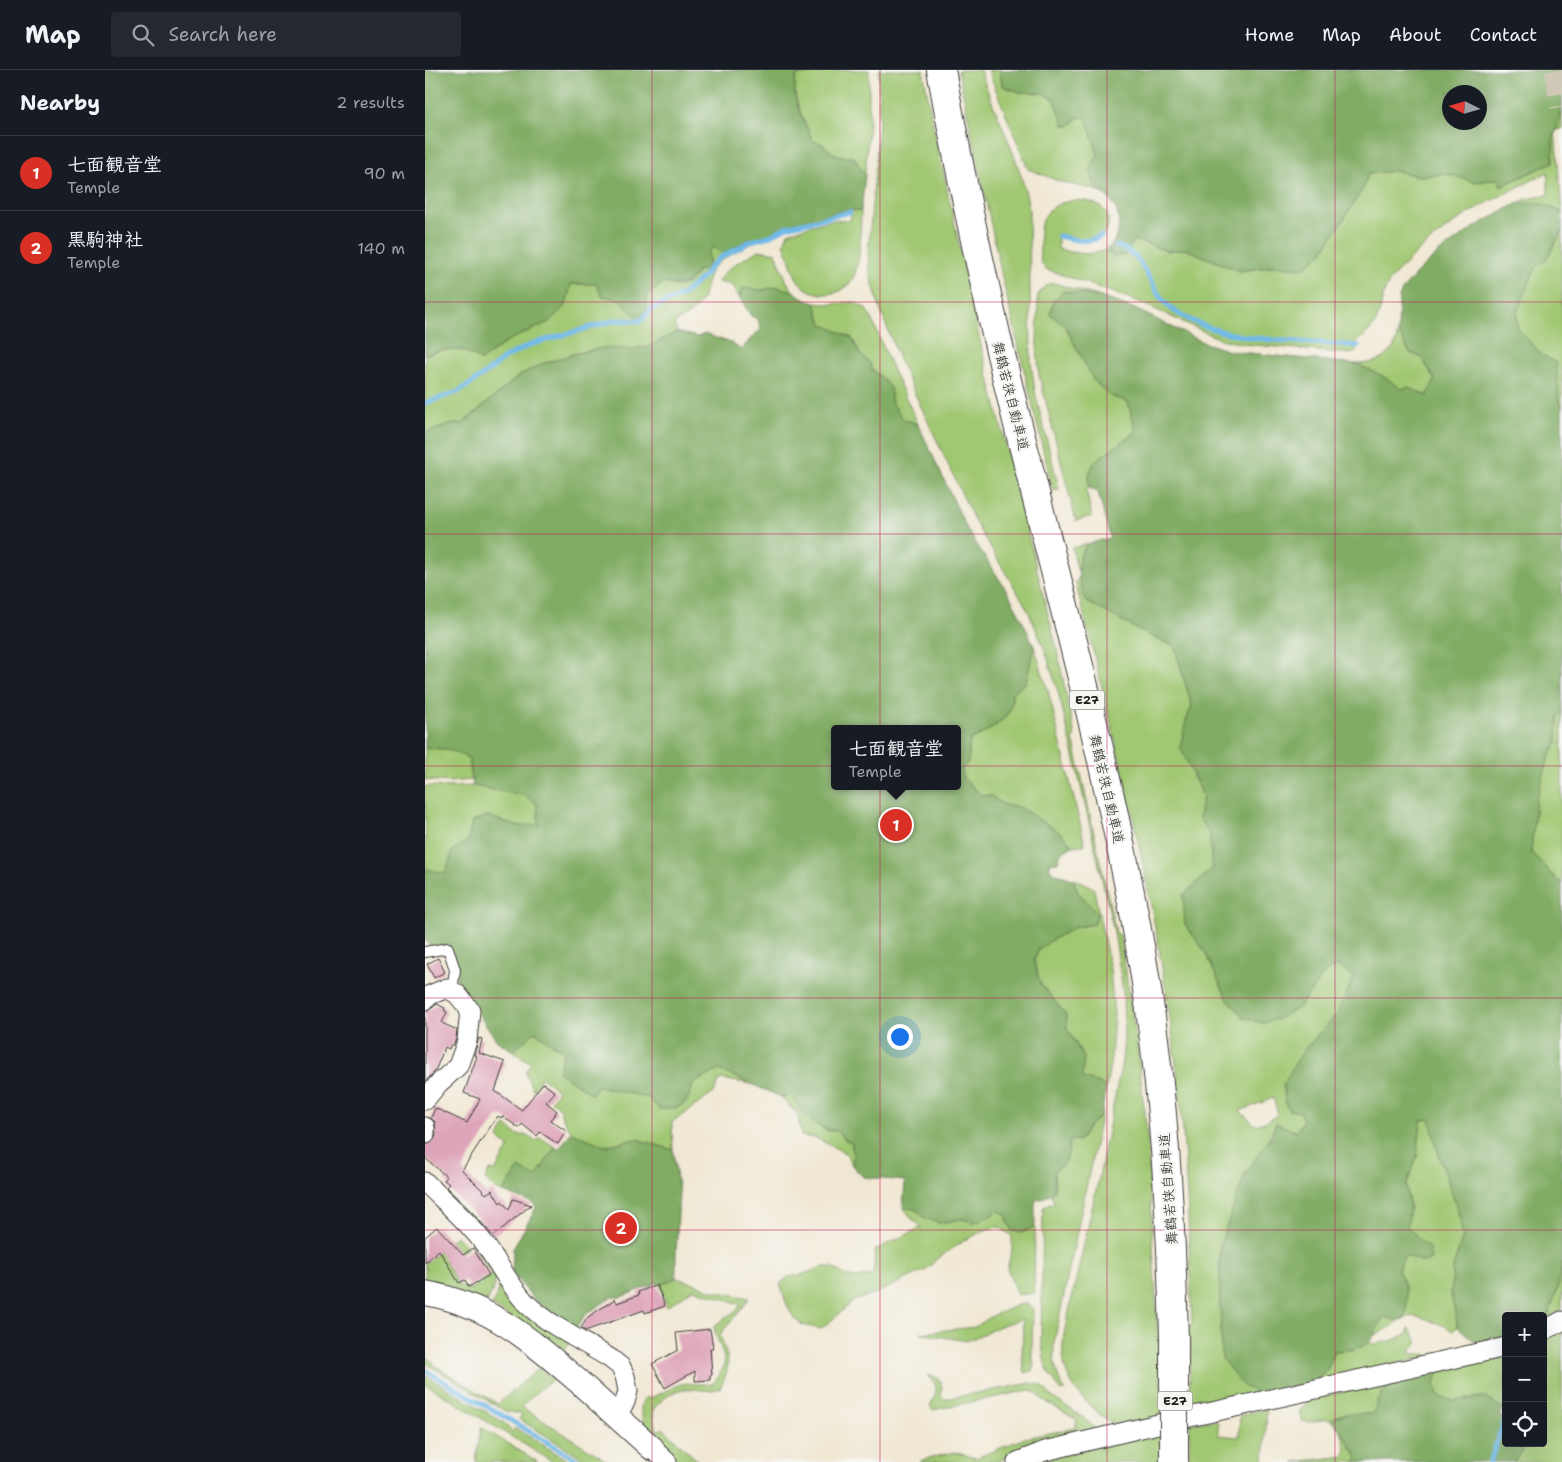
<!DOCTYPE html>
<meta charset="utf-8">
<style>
body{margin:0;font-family:"Shantell Sans","Klee One",sans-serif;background:#242831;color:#f1f3f6}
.controls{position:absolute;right:15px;bottom:15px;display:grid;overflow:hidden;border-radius:5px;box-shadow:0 5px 20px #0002}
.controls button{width:45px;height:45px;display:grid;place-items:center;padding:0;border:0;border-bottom:1px solid #363941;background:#171b24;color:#f1f3f6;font:25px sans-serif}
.compass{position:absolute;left:1017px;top:15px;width:45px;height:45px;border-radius:50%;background:#171b24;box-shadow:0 5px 20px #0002;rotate:275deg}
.you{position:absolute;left:474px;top:966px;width:18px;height:18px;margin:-12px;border:4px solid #fff;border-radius:50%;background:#1a73e8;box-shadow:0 0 0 8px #1a73e833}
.badge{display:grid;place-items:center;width:32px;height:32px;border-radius:50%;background:#d93025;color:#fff;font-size:16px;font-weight:700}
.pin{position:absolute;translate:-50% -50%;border:2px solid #fff;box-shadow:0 1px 5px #0006}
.popup{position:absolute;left:406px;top:655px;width:130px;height:65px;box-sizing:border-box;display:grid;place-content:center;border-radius:5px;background:#171b24;filter:drop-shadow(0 1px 4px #0005);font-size:16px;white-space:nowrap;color:#9ea1a6}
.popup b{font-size:19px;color:#f1f3f6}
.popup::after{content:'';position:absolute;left:50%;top:100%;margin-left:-10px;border:10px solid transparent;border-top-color:#171b24}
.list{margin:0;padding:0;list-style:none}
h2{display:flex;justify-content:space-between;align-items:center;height:65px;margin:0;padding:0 20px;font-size:21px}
h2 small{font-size:16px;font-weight:400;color:#9ea1a6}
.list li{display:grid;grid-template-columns:32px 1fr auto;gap:15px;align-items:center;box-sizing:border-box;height:75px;padding:0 20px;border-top:1px solid #363941}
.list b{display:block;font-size:19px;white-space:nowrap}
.list p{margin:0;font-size:16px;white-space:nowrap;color:#9ea1a6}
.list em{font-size:16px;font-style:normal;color:#9ea1a6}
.icon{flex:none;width:28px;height:28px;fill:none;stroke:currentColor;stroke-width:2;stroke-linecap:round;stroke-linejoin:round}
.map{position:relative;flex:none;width:1137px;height:1392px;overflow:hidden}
header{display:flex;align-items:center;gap:30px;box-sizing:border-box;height:70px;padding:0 25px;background:#171b24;border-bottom:1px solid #363941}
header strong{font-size:24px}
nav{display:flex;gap:28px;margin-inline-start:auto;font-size:18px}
.search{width:350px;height:45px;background:#242831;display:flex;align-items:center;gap:12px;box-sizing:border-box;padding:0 18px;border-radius:5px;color:#9ea1a6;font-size:19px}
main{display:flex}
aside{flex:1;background:#171b24}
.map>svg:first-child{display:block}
.green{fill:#a0c772;stroke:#5e7247;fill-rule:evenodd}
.forest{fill:#80ac64;stroke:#4e6440;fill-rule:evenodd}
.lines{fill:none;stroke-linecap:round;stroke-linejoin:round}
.stream{stroke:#71b9e9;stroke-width:5}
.building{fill:#dea4b9}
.tertiary-tunnel{stroke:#d1c9b8;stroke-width:24;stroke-dasharray:24 12;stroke-linecap:butt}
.service-casing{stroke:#3c3b38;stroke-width:12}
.minor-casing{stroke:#3c3b38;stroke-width:21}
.tertiary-casing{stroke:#3c3b38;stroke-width:26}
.motorway-casing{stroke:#3c3b38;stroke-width:30}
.service{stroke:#fff;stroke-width:10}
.minor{stroke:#fff;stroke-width:19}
.tertiary{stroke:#fff;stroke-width:24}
.motorway{stroke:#fff;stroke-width:28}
.motorway-bridge-casing{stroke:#3c3b38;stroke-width:30;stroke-linecap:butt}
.motorway-bridge{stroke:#fff;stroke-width:28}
.grid{fill:none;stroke:#c2185b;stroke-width:1;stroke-opacity:0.55}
.labels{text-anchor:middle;stroke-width:4.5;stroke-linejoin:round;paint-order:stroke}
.shield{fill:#f6f6f2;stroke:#5d5d5c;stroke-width:1}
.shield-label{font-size:12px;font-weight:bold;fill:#1c1c1c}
.street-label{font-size:14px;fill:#1c1c1c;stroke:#f6f6f2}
</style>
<header>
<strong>Map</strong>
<div class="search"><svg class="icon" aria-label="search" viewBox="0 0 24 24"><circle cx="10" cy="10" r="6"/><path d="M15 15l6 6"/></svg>Search here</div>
<nav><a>Home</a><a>Map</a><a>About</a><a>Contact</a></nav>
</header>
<main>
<aside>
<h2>Nearby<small>2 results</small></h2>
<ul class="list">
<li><span class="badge">1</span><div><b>七面観音堂</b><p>Temple</p></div><em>90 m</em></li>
<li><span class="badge">2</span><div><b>黒駒神社</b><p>Temple</p></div><em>140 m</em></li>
</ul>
</aside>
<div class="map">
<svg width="1137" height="1392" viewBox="0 0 1137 1392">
<rect width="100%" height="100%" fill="#f6f6f2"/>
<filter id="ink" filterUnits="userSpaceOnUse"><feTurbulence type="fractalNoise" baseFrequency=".02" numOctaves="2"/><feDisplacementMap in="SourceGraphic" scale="10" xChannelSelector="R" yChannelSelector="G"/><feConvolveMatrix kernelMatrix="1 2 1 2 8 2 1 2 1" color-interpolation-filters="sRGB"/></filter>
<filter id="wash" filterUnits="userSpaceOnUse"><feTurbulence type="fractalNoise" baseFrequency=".0096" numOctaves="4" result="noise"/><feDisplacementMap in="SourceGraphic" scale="20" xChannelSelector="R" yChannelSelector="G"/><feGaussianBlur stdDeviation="1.12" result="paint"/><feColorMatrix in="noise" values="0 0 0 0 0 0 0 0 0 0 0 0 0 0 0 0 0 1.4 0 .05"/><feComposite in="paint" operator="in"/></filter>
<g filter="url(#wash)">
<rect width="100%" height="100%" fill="#f1e8d4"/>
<g class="green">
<path d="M401,0H444V52L440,106L429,87C416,87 406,85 398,74L388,71C380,52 364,26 372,5L397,3Z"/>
<path d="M454,0H498L508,54L557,280L632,580L650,667L648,668L691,863L695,865L713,981L723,1075L732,1253L735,1255L737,1345L695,1357C682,1351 674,1344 663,1334C640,1310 634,1291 640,1259L674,1107L697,991L699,967L698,921L689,862L646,673L633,622L620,580L602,538L551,454L476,294L456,242L445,204L443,183L454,53Z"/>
<path d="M533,0H555C570,46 597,91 604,140L606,292L610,322L634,419L628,421L578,211Z"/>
<polygon points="563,0 575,0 577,16 595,22 618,23 630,30 645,56 653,47 661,47 673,84 666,101 671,120 636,112 603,99"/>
<path d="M1137,43V59L1130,60L1137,142L1119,134L1093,133L1102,129L1123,125V102C1103,113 1082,122 1062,133C1028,151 989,181 965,211C957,222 957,235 953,247C950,257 939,266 932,273L933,279L926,284L819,274L795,269L712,231L621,199C613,192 615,183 615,174C615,167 614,158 617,151C633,115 702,130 679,165L677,164C662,173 649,168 633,164V179C651,183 668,188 685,177L682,183L709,170L743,181L760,179L815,201L850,196L879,198L897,183L939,117L943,104L970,101L994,106L1023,104L1050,112L1073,109L1077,116L1128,92V70Z"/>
<path d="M427,140L436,141C435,161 437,186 429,206C419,229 385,230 372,209C366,198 363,184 359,173L363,163C378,158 410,146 425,151Z"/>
<polygon points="1137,161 1137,301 1135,301 1137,304 1137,334 1134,333 1131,293 1116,284 1092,258 1092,242 1111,197 1121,190"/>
<path d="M344,165C331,171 295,188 287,199C281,207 282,215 279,224C275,239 261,246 249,254L252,262L223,277L207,279L177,278L148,284L117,294L95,305L37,354H28L0,363V285C26,277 33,277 57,290L84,270L124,252L141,235L146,214H171L177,226L193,229L221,240L222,225L238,213C243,214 250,216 254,216C273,214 276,187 289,177L306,181L325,169Z"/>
<path d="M334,180L351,183L362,212L368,221L352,217L336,220L318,218L314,227L307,215L293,212C300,197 321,188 334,180Z"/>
<polygon points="629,213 676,227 638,221 625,244 640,256 655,285 685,326 703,332 711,361 669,392 664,405 664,418 661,420 667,446 651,451 614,305 612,274 613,224 623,214"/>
<polygon points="429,232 440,238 446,247 467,298 493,354 478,349 467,333 465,318 456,307 447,300 445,293 435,284 427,268 397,254 390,233 406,234"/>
<path d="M973,261L984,282L997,288L1010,310L1002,326L983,317L976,319L958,306L931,294C953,294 971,286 973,261Z"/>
<path d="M662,474L654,488L660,531L739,572L749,575L767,636L761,651L768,707L778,725L774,748L785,765L787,800L758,825L760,854L780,882L802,928L874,937L902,900L913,896L929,907L912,944L878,981L876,1042L878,1050L872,1062L851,1053L795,1175V1232L797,1289L835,1324L765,1338L764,1256L767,1254C764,1170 762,1086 752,1002C733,837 692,674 651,514L654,506L647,478ZM848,1028L853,1044L843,1051L830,1055L815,1041Z"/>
<path d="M609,576L624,624L660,775L648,776L638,765L594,737L579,735L566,726L556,725L538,708L537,699L543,693L545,670C559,663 579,654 585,639C587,635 587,628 587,623L601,612Z"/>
<polygon points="1137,643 1137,813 1133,811 1106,783 1111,729 1124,687 1132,673 1133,646"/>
<polygon points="0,678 22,679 44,688 47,710 25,712 0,710"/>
<polygon points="0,716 29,717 48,716 101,726 112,734 114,755 92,756 62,746 47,752 43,771 28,780 20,804 1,799"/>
<polygon points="648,809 662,814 669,819 685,899 689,945 686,989 681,1018 675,1013 656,1008 659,988 642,958 641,945 615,913 609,890 614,879 628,869 651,857 670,854 672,843 653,822"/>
<polygon points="110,961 139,982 134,1002 167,1024 173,1016 224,1028 261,1033 269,1013 294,1000 327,1014 295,1009 289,1023 247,1052 248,1080 211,1069 180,1076 146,1062 135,1043 137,1040 126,1031 133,1021 117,1007 108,1020 100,1002 106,993 88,981"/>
<polygon points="367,1025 377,1043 402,1061 412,1061 419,1069 427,1073 428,1097 420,1083 391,1068 376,1066 373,1045 356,1027"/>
<path d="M676,1046L629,1273C628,1290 631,1304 639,1319V1321H636L624,1303L620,1293L616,1269L618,1140C620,1134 623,1133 629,1133L626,1124L630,1116L629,1101L637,1096L644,1071L655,1070L665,1055Z"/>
<path d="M1005,1049L1011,1076L1033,1141L1038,1166L1028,1198L1026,1225L1033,1257L1027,1261C1022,1256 1015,1254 1009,1252C975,1237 976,1257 947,1266L954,1254L960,1246L970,1250L979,1212L973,1200L980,1185L997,1192L1004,1178L982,1157L985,1139L981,1116L992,1087L996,1050Z"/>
<polygon points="81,1055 92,1065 101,1065 110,1071 116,1068 130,1077 111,1108 94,1098 78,1122 70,1119 60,1110 65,1100 70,1101 84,1077 73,1068"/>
<path d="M478,1137L492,1140L498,1147L513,1153L538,1149L548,1152L565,1146L573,1141L580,1144L598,1162L610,1157L609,1223L592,1225L582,1198L587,1180V1166L574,1157L562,1159L540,1170L512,1189L502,1199L454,1222L429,1231L396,1259C390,1257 382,1257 376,1254C364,1247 359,1226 355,1214L363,1207L376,1205L397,1197H407L420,1205L429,1208L448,1205L450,1180L497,1157L487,1149Z"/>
<polygon points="31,1166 43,1178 20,1192 34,1215 45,1220 67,1205 48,1172 72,1202 69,1217 62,1232 0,1213 0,1189 3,1192"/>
<polygon points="1137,1193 1137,1240 1122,1249 1134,1214"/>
<polygon points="76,1208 144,1269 143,1276 137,1284 67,1235 73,1222"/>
<path d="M251,1208L269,1213L285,1220L324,1228C317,1242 304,1251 295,1265C304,1289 307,1294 295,1318C280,1323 274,1318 260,1319C249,1320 234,1331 228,1340L229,1352L233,1361L238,1358L274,1392H254C245,1384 231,1375 225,1365C219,1356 211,1336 220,1328C230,1329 245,1317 256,1314C263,1312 278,1315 288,1314C291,1310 295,1305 297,1300C304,1287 290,1270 289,1256L313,1239L315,1234L268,1219L242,1237L235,1215Z"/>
<polygon points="595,1234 603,1234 608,1239 607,1283 609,1295 607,1301 600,1303 597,1289 598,1249 580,1254 542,1271 495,1263 550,1257 567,1246"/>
<polygon points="984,1258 993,1273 985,1280 987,1284 1001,1284 1005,1286 886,1312 901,1302 910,1281 928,1280 945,1272 948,1274 966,1271 982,1264"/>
<polygon points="1133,1261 1137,1261 1137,1392 1089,1392 1102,1373 1118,1373 1118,1270"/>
<polygon points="0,1287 8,1292 9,1295 73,1334 114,1298 129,1310 118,1316 98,1335 98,1338 184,1392 164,1392 94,1349 97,1344 80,1341 0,1293"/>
<polygon points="1081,1287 1081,1333 1078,1338 1058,1327 1028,1331 1012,1326 1010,1313 1014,1301"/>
<polygon points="0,1305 78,1352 87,1362 90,1358 146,1392 128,1392 0,1314"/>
<path d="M502,1305C517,1308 518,1311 516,1326L519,1329L606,1313L617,1315L627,1327L660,1349L669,1357L671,1362L618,1374L571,1392H495L497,1390L528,1382L551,1388L600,1368L650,1358L652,1350L618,1330L613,1324L605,1320L508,1340L505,1336C512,1321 515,1316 502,1305Z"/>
<path d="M967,1311L953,1329L949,1344C936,1344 915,1341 906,1350C896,1348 887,1354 877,1351L874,1342L885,1329Z"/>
<polygon points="842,1339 839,1392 764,1392 765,1354 790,1350 793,1353 793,1365 814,1367 815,1345"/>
<polygon points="56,1357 113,1392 51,1392"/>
<polygon points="915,1358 925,1376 933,1388 930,1392 869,1392 920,1386 921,1378"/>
<polygon points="736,1360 736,1392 612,1392"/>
</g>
<g class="forest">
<path d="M0,0H401L397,3L372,5C364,26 379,52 388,71L398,74C406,85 416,87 429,87L440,106L436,141L426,140L414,142L360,156L344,165L325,169L298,184L289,177L283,182C285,189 284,194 280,201L273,200C261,217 257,216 238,213L222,225L221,240L214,249L193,229L177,226L171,214H146L141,235L124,252L84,270L56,290L37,280H16L0,285Z"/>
<path d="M575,0H1137V43L1128,70V92L1076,116L1073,109L1050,112L1023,104L994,106L970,101L943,104L939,117L897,183L879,198L850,196L815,201L760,179L743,181L709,170L701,185L690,187L682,183C684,178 688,174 690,169C699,149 691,128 671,120L665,101L673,84L661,48L653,47L645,56L639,55L630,30L618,23L595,22L577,16ZM1054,22V52H1024V22Z"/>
<path d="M1093,133L1119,134L1137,142V161L1121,190L1111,197L1092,242V258L1116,284L1131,293L1134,333L1137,334V643L1133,646L1132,673L1124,687L1111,729L1106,782L1133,811L1137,813V1193L1134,1214L1122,1249L1118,1250V1246H1081V1266L1053,1274L1033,1257L1026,1225L1028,1198L1038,1166L1033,1141L1011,1076L1005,1049L996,1050L992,1087L981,1116L985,1139L982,1157L1004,1178L1006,1190L997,1192L980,1185L973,1200C982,1219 984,1226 980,1247L970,1250L959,1247C953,1254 951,1265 945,1271C937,1280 921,1280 910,1281L901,1302L886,1312L835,1324L818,1316L797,1289L795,1232V1175L820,1103L847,1066L851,1053L871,1062L878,1050L876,1042L863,1040L860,1031L858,1014L878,981L912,944L929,907L913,896L902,900L874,937L853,949L838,953L819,948L802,928L780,882L760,854L758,825L787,799L785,765L774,748L778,725L755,677L761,651L767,636L749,575C717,565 690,546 660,531C654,508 648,496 662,474L685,468L673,422L664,418V405L669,392L711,361L703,332L685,326L669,311L640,256L625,244L629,230L638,221L676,227L710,239L780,273L805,281L931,294L958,306L976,319L983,317L1002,326L1010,309L997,288L984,282L973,261L974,227L978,219L991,204L1013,183L1051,156Z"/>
<path d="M352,217L368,221L381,230L390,233L397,254L427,268L435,284L445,293L447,300L456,307L465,318L467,333L478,349L493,354L543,461L582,521L594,543L609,576L601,612L587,623C587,628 587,635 585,639C578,654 559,663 545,670L543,693L537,699L538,708L556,725L566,726L579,735L594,737L627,757L638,765L648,776L636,783L633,792L625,793V800L632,804L648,809L653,822L672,843L670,854L651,857L628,869L614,879L609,890L615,913L641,945L642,958L659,988L657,1008L675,1013L681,1018L676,1046L665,1055L655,1070L644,1071C644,1086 642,1093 629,1101V1121L617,1129H612L610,1133V1157L598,1162L587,1161L580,1144L573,1141L555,1151L548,1152L538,1149L513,1153L498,1147L492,1140L478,1137L480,1111L438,1107L428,1097L427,1073L419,1069L412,1061C389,1060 378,1044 367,1025L356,1027L294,1000L269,1013C260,1037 260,1038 234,1039L224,1028L173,1016L167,1024L133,1002L139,982L110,962L88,981L72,971L55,946L34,920L25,875L6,878L0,870V799L20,803L28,780L43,771L47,752L62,746L92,756L114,755L112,734L101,726L48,716L44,688L22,679L0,678V363L28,354H37L95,305L117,294L148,284L177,278L207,279L223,277L252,262L272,267L280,264L306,273L316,280L329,265L336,260L333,249L326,246L314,227L317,218L336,220ZM410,659H532V716H410Z"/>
<polygon points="146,1062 180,1076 211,1069 248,1080 254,1123 251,1185 251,1208 235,1215 232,1213 196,1227 187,1227 160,1245 150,1260 120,1242 87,1203 88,1179 111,1138 108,1133 78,1122 94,1098 111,1107 130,1077 134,1079"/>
<path d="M1014,1301L1010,1313L1013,1326L1028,1331L1058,1327L1078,1338L1075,1347L1081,1348V1373H1102L1089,1392H930L933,1388C924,1375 918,1361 906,1350C915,1341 936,1344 948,1344L953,1329L967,1311Z"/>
</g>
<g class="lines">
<g class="stream">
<path d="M634,166C649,170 663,174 676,166"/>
<path d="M691,176C722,183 724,223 748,240C799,275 873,270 933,276"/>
<polyline points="0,333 33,322 57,306 81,287 107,274 191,250 215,251 227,239 257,225 278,207 285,197 295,188 326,171 345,166 361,157 425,142"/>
<polyline points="0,1300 156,1392"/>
<polyline points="1065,1392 1078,1354 1081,1349"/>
</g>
</g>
<g id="blocks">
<g class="building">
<polygon points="472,740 486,752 471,770 456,758"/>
<polygon points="13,888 20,902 9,908 2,894"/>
<polygon points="12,934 20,938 19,940 22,942 17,953 32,960 31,969 28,976 26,974 24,979 20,977 10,1001 0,1012 0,941 3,941"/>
<polygon points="54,968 57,969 54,983 80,992 70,1021 97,1040 118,1013 130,1022 121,1032 132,1041 125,1050 141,1061 133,1074 115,1062 112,1066 97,1054 94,1058 77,1046 76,1048 73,1046 61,1063 37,1100 61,1124 67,1120 75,1133 77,1131 84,1140 88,1129 106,1135 68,1166 48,1143 21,1117 24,1114 19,1110 22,1107 0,1088 0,1075 6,1073 9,1070 11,1064 10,1052 6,1048 10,1038 42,1053 55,1029 39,1023 52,986 49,985"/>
<polygon points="194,1144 210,1163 199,1172 183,1153"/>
<polygon points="12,1157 38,1185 48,1178 64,1205 44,1217 40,1210 34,1213 14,1180 0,1193 0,1167"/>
<polygon points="232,1215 240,1236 220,1243 219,1240 160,1261 156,1258 163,1247 190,1229 192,1233 214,1225 213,1222"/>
<polygon points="285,1259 288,1278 285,1278 287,1305 285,1305 285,1310 270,1311 270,1301 240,1318 227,1294 253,1280 251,1263"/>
</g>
</g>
</g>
<g filter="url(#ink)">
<use href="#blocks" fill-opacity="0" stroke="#3c3b38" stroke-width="1"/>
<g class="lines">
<polyline class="tertiary-tunnel" points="1132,0 1137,37"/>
<defs>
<polyline id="service" points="0,882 23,878 30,900 27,920"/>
<g id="minor">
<polyline points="0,930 5,925 22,918 32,924 45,940 42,971 33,996 13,1014 0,1030"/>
<polyline points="0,1057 0,1064"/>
<path d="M0,1112C21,1133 44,1152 61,1176C75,1195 86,1218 103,1235C127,1257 159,1272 186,1289L196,1297L200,1306L203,1321L200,1332L191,1345"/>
<polyline points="1118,1261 1137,1251"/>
<polyline points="227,1378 242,1392"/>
<polyline points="592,1392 620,1381 733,1354 1081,1277"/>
</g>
<path id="tertiary" d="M0,1223C64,1234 106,1270 153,1311C178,1334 202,1356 227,1378"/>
<path id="motorway" d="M516,0C537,115 562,230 590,343C636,528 688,712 719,900C739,1023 746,1146 749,1269"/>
</defs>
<use href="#service" class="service-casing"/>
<use href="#minor" class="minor-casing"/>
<use href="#tertiary" class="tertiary-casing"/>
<use href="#motorway" class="motorway-casing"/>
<use href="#service" class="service"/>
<use href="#minor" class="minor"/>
<use href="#tertiary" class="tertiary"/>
<use href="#motorway" class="motorway"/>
<defs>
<polyline id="motorway-bridge" points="749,1392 749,1269"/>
</defs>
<use href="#motorway-bridge" class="motorway-bridge-casing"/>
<use href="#motorway-bridge" class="motorway-bridge"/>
</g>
</g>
<path class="grid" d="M227,0V1392M455,0V1392M682,0V1392M910,0V1392M0,232H1137M0,464H1137M0,696H1137M0,928H1137M0,1160H1137"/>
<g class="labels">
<g class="shield">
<rect x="644.5" y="620.5" width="35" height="19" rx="4"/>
<rect x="732.5" y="1321.5" width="35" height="19" rx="4"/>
</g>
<g class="shield-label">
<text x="662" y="634">E27</text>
<text x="750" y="1335">E27</text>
</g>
<g class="street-label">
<text transform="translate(586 326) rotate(76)" y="5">舞鶴若狭自動車道</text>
<text transform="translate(682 719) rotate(77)" y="5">舞鶴若狭自動車道</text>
<text transform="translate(743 1119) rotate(-94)" y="5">舞鶴若狭自動車道</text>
</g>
</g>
</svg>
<div class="controls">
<button>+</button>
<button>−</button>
<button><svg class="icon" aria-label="locate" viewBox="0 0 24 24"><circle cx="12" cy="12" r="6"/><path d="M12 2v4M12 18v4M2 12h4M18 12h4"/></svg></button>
</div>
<svg class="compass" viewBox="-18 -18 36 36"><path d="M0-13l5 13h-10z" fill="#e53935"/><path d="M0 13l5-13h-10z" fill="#9ea1a6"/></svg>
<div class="you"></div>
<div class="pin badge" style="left:471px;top:755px">1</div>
<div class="popup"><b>七面観音堂</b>Temple</div>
<div class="pin badge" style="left:196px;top:1158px">2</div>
</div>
</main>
